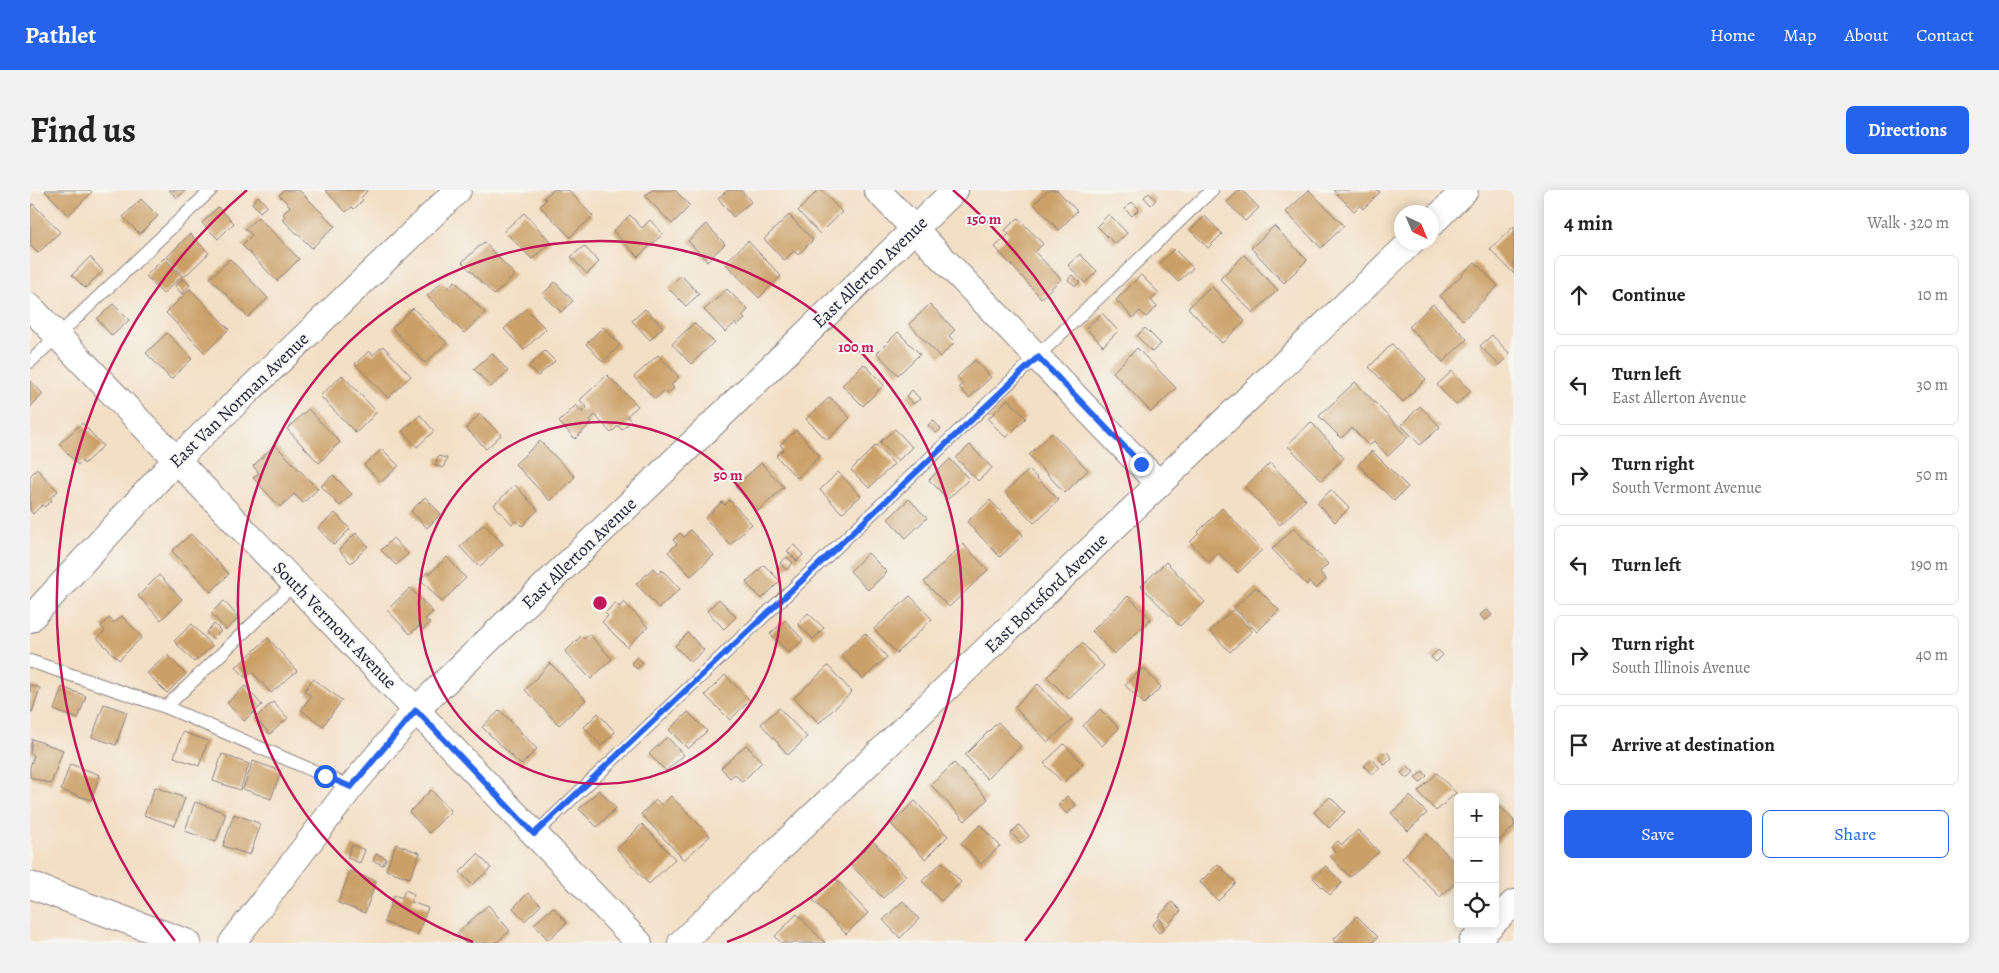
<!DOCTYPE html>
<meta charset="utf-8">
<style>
body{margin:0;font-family:Alegreya,serif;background:#f2f2f2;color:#222}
.controls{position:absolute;right:15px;bottom:15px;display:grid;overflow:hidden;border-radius:8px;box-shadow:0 2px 12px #0003}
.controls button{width:45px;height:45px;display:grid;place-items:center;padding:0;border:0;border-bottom:1px solid #e0e0e0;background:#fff;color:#222;font:25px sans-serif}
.compass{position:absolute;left:1364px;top:15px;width:45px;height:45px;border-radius:50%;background:#fff;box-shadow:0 2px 12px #0003;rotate:136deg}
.stop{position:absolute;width:15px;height:15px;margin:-11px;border:4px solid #2563eb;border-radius:50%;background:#fff}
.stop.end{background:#2563eb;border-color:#fff;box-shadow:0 1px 5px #0008}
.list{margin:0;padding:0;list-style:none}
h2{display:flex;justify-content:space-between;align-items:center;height:65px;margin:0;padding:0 20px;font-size:21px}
h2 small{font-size:16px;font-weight:400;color:#767676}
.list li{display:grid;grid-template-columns:32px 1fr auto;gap:15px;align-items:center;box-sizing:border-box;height:80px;margin:0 10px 10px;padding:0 10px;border:1px solid #e0e0e0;border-radius:8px}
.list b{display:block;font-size:19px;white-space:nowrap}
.list p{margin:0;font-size:16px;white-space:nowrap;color:#767676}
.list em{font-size:16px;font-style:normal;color:#767676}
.actions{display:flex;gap:10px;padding:15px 20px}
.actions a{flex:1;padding:11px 0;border:1px solid #2563eb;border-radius:8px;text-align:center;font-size:18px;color:#2563eb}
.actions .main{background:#2563eb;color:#fff}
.icon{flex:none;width:28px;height:28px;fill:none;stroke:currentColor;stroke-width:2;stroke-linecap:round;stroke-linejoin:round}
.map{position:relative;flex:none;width:1484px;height:753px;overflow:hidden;border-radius:8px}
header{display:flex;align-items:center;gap:30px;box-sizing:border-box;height:70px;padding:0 25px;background:#2563eb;color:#fff}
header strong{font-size:24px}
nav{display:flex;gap:28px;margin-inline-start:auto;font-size:18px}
.intro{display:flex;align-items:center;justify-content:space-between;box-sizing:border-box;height:120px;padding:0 30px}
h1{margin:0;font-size:35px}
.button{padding:12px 22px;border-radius:8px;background:#2563eb;color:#fff;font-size:18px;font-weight:700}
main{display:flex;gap:30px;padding:0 30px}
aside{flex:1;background:#fff;border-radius:8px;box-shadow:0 2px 12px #0003}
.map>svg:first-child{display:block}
.building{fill:#cba068}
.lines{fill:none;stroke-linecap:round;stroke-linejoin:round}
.lane-casing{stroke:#8a8080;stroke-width:14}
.street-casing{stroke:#8a8080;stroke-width:28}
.lane{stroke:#fff;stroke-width:12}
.street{stroke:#fff;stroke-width:26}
.route{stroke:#2563eb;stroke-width:6}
.ring{fill:none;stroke:#c2185b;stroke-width:2.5}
.labels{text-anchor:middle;stroke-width:4;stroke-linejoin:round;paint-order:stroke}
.street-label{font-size:18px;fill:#22223b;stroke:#f6f6f2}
.centre{fill:#c2185b;stroke:#f6f6f2;stroke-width:2.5}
.ring-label{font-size:15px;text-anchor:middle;font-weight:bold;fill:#c2185b;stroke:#f6f6f2;stroke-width:4;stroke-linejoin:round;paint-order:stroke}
</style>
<header>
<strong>Pathlet</strong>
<nav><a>Home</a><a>Map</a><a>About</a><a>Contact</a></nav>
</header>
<div class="intro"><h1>Find us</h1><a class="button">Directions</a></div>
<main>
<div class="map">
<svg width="1484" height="753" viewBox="0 0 1484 753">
<rect width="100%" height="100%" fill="#f6f6f2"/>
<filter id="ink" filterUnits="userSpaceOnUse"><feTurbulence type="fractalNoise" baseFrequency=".02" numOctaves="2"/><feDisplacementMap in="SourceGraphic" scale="10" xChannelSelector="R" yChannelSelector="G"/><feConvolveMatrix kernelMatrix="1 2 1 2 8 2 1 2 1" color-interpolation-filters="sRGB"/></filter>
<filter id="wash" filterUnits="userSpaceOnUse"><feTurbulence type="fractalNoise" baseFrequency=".0096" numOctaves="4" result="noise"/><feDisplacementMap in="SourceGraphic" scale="20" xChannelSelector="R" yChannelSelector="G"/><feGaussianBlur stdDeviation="1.12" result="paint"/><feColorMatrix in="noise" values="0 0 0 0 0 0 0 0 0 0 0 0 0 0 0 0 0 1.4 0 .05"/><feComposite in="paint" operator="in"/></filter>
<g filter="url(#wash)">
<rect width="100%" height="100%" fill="#f3dfc5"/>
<g id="blocks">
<g class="building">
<polygon points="16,0 60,0 62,2 39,25 15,1"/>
<polygon points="139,0 156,0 147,8"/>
<polygon points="254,0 269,0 305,36 282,58 252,29 255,26 253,24 260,16 249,5"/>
<polygon points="295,0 336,0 337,1 331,8 333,10 324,19 322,17 316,22"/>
<polygon points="523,0 538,0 563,26 540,47 510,16 516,10 514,8"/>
<polygon points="622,0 645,0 660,16 642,34 615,6"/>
<polygon points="698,0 711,0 721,12 703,27 688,8"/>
<polygon points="788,0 791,0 812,22 790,44 768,21"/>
<polygon points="1018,0 1027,0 1047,21 1029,40 1004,14"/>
<polygon points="1210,0 1212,0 1229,18 1215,31 1197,12"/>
<polygon points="1279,0 1314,36 1291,58 1256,22"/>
<polygon points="1303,0 1348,0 1350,2 1333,19 1330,15 1324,21"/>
<polygon points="1119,3 1126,10 1121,15 1114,7"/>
<polygon points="228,6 237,16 230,22 222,13"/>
<polygon points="111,9 128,26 110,44 93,27"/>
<polygon points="1102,12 1109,19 1102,26 1095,19"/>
<polygon points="3,14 30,42 8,63 0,55 0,17"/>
<polygon points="188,17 204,33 188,49 172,33"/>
<polygon points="494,23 521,52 502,69 474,41"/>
<polygon points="1079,24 1097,43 1085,54 1067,36"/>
<polygon points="600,25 612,38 620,30 633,44 608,67 583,41"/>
<polygon points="759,25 783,50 768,65 764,61 754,70 734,49"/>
<polygon points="1175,26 1192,44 1178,58 1160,40"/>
<polygon points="228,27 269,69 247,91 212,55 222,45 215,39"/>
<polygon points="988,28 1013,54 1005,62 1031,89 1011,108 965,57 979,44 975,40"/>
<polygon points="676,34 695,54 677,71 658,51"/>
<polygon points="1244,36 1277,70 1254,93 1221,58"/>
<polygon points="1484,36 1484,84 1460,59"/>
<polygon points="160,44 179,63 155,86 137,67"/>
<polygon points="718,51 751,86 729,108 695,73"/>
<polygon points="454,52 485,85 464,105 432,72"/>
<polygon points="554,56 569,72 557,84 541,67"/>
<polygon points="1144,59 1163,78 1148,92 1130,73"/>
<polygon points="1050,64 1067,81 1055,93 1038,75"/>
<polygon points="1214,65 1248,100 1223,123 1190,89"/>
<polygon points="60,67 73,81 55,98 42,85"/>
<polygon points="134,68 152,86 133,104 116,86"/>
<polygon points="200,69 238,108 218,127 180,88"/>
<polygon points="1445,72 1468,96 1433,130 1410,106"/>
<polygon points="651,85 669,104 656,116 638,98"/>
<polygon points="1042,85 1050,92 1046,96 1038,90"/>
<polygon points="1111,85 1129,103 1121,110 1127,117 1116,127 1110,121 1103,128 1086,110"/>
<polygon points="153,88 160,95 152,104 145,96"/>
<polygon points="425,91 455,123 434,143 397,106 412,92 418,98"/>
<polygon points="525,92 543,111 531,122 513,104"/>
<polygon points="1181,96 1215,131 1192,153 1158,118"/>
<polygon points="160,99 199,139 175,163 136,123"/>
<polygon points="697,99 718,120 712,126 715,129 707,136 705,133 695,142 674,120"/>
<polygon points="83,114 99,130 82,146 67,129"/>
<polygon points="900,114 925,140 919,146 925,152 910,167 879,134"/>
<polygon points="1403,114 1437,149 1413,172 1379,137"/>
<polygon points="383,118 417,153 395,173 362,138"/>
<polygon points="496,119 516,139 494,160 474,139"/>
<polygon points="615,119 633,137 620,150 602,131"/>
<polygon points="1072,123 1088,141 1073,156 1056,138"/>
<polygon points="664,133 684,152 661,174 642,154"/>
<polygon points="573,137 590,155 573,172 556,154"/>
<polygon points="1115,138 1131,154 1122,162 1107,146"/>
<polygon points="868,142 890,164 868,185 847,163"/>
<polygon points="137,143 162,169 141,189 116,163"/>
<polygon points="1462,145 1480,164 1469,175 1450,156"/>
<polygon points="1362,154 1396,189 1373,212 1339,177"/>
<polygon points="353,156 381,186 358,208 325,174 339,161 343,165"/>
<polygon points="1107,158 1146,198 1121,222 1083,182"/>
<polygon points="515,161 525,171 508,186 499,176"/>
<polygon points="462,163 478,181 461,197 444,179"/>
<polygon points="628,165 649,187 641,195 644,198 638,204 634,201 625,209 604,187"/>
<polygon points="945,170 961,187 939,208 929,197 933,193 927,187"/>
<polygon points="834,174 854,195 833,216 812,195"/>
<polygon points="1422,181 1441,201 1426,215 1407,195"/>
<polygon points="312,185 347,222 326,243 290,206"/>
<polygon points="577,185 608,216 597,226 601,231 592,240 588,236 581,243 565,225 560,230 562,232 545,249 529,232 546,215 552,222 557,218 550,210"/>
<polygon points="0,190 13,204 0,217"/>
<polygon points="1325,192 1378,247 1358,266 1344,251 1339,256 1322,238 1311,248 1289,226"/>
<polygon points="882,200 890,209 883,214 876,206"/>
<polygon points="800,207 820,228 797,250 776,229"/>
<polygon points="978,209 996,228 976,248 958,229"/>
<polygon points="1390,216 1410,237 1390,255 1371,235"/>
<polygon points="278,219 310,252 289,273 257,239"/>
<polygon points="450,224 471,245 456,259 436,238"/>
<polygon points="390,225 404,241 387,257 372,241"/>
<polygon points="903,230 911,239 906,243 898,235"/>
<polygon points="1281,232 1314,268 1291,290 1257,255"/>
<polygon points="52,233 73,256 54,274 52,271 48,275 29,254"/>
<polygon points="865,239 882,257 868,271 850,252"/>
<polygon points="766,240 790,266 767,288 746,266 754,259 750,255"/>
<polygon points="1022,243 1058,280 1035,303 999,265"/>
<polygon points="510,251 545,287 520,311 485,274"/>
<polygon points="245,255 288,299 273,313 264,304 250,317 223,288 229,283 223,276"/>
<polygon points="846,255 864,274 839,298 821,280"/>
<polygon points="940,255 962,278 948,291 926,268"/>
<polygon points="352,259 369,276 351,292 334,275"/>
<polygon points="1342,261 1378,297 1364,311 1328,275"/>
<polygon points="408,266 417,268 413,278 405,275"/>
<polygon points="920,269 939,289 918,309 899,290"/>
<polygon points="731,273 754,297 728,321 705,297"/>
<polygon points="1240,273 1276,310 1250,335 1215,297"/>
<polygon points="7,279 28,301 20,308 22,311 14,317 12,315 3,324 0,320 0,286"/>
<polygon points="999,280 1029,310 1004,333 975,302"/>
<polygon points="808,282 831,306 812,323 790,300"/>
<polygon points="303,285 322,304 310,316 291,296"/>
<polygon points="485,295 508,320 492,336 486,330 482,334 464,315"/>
<polygon points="1301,300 1319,318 1305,332 1287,313"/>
<polygon points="395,307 411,324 397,338 381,321"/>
<polygon points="879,309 897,328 876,348 858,329"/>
<polygon points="699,310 722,334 700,355 675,328 692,312 695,315"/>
<polygon points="960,310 993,345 970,367 937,332"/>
<polygon points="1192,318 1232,360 1208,383 1189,363 1179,372 1160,352 1169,343 1168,342"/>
<polygon points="305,323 320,339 304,355 288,338"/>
<polygon points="454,334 473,354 449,377 430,357"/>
<polygon points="1264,338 1298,374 1290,382 1296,389 1286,399 1279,392 1277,395 1242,359"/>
<polygon points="660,340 684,365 661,386 638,362 647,354 643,350 650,343 654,347"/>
<polygon points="326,343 338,356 321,373 309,360"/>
<polygon points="161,344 199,384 181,402 142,361"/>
<polygon points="363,348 378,364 366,375 351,360"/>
<polygon points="933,354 958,380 919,417 894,392"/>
<polygon points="764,355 773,365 767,371 757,361"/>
<polygon points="838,363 857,382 838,400 820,381"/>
<polygon points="417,367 436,388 412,412 390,389 398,382 399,384"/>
<polygon points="757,367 763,373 756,380 750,373"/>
<polygon points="1136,372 1175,412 1150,436 1111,396"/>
<polygon points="734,375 750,391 732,409 716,393"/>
<polygon points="623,378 628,384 632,380 650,399 629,418 606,394"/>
<polygon points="129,385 152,409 131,430 108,406"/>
<polygon points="1226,397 1249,420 1227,442 1204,418"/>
<polygon points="380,398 403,422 395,429 400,433 392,440 389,436 380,444 357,420"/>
<polygon points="880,406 902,429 867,463 844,439"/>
<polygon points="1098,406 1121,429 1084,464 1062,441"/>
<polygon points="689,409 706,427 694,439 677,421"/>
<polygon points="194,411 209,428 196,440 181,423"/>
<polygon points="594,412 618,437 597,457 572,432 578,426 575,423 585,413 589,417"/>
<polygon points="1457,419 1462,425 1455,431 1450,425"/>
<polygon points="1202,420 1222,441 1200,462 1180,441"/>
<polygon points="778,423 794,438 783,449 768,434"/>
<polygon points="92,426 112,447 89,470 67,448 75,441 71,436 79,428 84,433"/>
<polygon points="755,430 773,450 759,463 740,444"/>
<polygon points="162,434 182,456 164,472 144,451"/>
<polygon points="184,434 191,441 183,449 176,442"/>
<polygon points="658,443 674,460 661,472 645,456"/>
<polygon points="835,443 857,467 833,489 811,465"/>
<polygon points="559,444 582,469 561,489 535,462 551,446 554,449"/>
<polygon points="238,448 267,481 241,503 222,482 216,488 206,477"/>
<polygon points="1052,453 1074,476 1039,509 1017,487"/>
<polygon points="1408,460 1413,465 1406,472 1401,467"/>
<polygon points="137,465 156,484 137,503 117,483"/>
<polygon points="607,467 613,473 607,479 601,473"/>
<polygon points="520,473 556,510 529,535 495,500"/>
<polygon points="798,476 822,502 789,533 764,508"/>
<polygon points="1113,478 1131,497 1114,514 1095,495"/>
<polygon points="695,485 720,510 700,530 675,505"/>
<polygon points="283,489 312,510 293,536 271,520 281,506 274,501"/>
<polygon points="1008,494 1042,530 1018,552 984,517"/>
<polygon points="0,495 10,498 2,522 0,522"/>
<polygon points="215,496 232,515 214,531 197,513"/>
<polygon points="32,497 56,506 48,529 24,520"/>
<polygon points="243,512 258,528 240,544 225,528"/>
<polygon points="74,514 97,522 86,555 62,547"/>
<polygon points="749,518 777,547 758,565 731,534"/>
<polygon points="1070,519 1089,538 1072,556 1053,536"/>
<polygon points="470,520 507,559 491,575 452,537"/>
<polygon points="658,522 677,541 658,559 639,540"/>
<polygon points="568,523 585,542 571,556 554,537"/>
<polygon points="968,532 991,556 957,589 935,565"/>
<polygon points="153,542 178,551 169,576 144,567"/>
<polygon points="637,547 654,565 636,581 619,564"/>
<polygon points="2,549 33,560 21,594 0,587 0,577 4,565 0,563"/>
<polygon points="1034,554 1053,574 1033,593 1014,573"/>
<polygon points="716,555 732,572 712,592 705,584 700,588 691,578"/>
<polygon points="1356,561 1362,568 1355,575 1349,568"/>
<polygon points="192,564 219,574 210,600 183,591"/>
<polygon points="1342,569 1350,578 1342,585 1334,576"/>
<polygon points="223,571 251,581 241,609 213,599"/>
<polygon points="924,573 958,609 935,631 901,595"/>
<polygon points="40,574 70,585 61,610 31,600"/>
<polygon points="1378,576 1384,582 1377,589 1371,583"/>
<polygon points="1393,581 1397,586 1390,593 1385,588"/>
<polygon points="1407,583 1426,603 1406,621 1388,602"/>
<polygon points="125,597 155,608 145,636 114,625"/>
<polygon points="401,600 421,621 399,643 379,622"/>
<polygon points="569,600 586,618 567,637 549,619"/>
<polygon points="641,606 680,646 654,670 611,624 626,610 632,615"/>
<polygon points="1037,606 1046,615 1037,624 1028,615"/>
<polygon points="1380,606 1397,623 1378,641 1361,623"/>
<polygon points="1300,607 1315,622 1299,638 1284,622"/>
<polygon points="885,611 918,646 895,669 861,634"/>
<polygon points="165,612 196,623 186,652 155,641"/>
<polygon points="1467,613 1484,631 1484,636 1465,655 1465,615"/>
<polygon points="204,624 231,634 220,665 193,656"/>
<polygon points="612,634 645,669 619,694 587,659"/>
<polygon points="950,635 970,656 951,674 931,653"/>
<polygon points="989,635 999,646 991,653 981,643"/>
<polygon points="1328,640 1349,662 1320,687 1300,666 1305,662 1301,657 1308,651 1312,655"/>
<polygon points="1397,644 1428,676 1428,690 1410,707 1372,668"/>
<polygon points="843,651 876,686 853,708 820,674"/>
<polygon points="366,654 390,663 380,688 356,680"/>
<polygon points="322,655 335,660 330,673 317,668"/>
<polygon points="346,664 356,668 353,675 343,671"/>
<polygon points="448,664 461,678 442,695 430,682"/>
<polygon points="912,672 931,692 911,711 892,691"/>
<polygon points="1188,674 1206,693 1188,711 1170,692"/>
<polygon points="1296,676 1312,693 1300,705 1283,688"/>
<polygon points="320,681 346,691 335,723 308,713"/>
<polygon points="805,688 838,723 816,744 783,710"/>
<polygon points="375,700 384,704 381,712 398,718 387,745 354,732 364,705 372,708"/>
<polygon points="498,703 511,715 495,731 483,718"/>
<polygon points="873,711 889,729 870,748 853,730"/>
<polygon points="1142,712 1151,721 1137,736 1128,727"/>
<polygon points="458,715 480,741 466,753 435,753 427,743"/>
<polygon points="523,717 537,733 518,750 504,734"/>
<polygon points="767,724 795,753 751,753 745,746"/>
<polygon points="1327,726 1348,747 1342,753 1306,753 1303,750"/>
<polygon points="1128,729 1135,738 1129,743 1122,735"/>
</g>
</g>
</g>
<g filter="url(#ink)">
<use href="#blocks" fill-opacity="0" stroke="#8a8080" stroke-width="1"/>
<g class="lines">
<defs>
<g id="lane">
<polyline points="0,172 181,0"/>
<polyline points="0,471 136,517 321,597"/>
<polyline points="136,517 265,393"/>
<polyline points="505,644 1182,0"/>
</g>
<g id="street">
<polyline points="847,0 1129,294"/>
<polyline points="1402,33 1435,0"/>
<polyline points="0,117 609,753"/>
<polyline points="0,429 146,270 428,0"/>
<polyline points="0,695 158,753"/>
<polyline points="1465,731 1484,713"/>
<polyline points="202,753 321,597 386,520 925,0"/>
<polyline points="651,753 1381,52"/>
<polyline points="1442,753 1462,734"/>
</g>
</defs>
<use href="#lane" class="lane-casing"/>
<use href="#street" class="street-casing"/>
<use href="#lane" class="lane"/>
<use href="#street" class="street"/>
</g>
</g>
<g class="lines" filter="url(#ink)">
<polyline class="route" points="295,586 321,597 386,520 504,644 1008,167 1111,274"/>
</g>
<g class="ring">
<circle cx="570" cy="413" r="181"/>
<path d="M443 752A362 362 0 1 1 697 752"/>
<path d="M145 751A543 543 0 0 1 217 0M923 0A543 543 0 0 1 995 751"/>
</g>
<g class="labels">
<g class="street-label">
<text transform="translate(840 82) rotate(-44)" y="6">East Allerton Avenue</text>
<text transform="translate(209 210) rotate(-44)" y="6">East Van Norman Avenue</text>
<text transform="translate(549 363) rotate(-44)" y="6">East Allerton Avenue</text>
<text transform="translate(1016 403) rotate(-44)" y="6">East Bottsford Avenue</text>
<text transform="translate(305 435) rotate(46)" y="6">South Vermont Avenue</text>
</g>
</g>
<circle cx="570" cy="413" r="8" class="centre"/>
<g class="ring-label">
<text x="954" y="34">150 m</text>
<text x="826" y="162">100 m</text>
<text x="698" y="290">50 m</text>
</g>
</svg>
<div class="controls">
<button>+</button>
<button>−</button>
<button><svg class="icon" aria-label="locate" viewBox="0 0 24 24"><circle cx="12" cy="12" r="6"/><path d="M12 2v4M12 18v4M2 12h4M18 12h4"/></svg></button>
</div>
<svg class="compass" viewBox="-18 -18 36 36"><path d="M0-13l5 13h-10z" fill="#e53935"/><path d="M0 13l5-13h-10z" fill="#767676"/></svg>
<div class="stop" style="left:295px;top:586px"></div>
<div class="stop end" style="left:1111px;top:274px"></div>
</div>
<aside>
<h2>4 min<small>Walk · 320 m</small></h2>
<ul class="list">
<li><svg class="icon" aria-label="ahead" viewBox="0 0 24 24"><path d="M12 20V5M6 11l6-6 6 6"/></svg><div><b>Continue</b></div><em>10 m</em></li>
<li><svg class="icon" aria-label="left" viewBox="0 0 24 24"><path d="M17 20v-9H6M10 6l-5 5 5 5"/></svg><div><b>Turn left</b><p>East Allerton Avenue</p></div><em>30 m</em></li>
<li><svg class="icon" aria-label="right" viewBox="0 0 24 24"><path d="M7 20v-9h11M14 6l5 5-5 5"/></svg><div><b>Turn right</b><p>South Vermont Avenue</p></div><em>50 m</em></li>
<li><svg class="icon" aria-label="left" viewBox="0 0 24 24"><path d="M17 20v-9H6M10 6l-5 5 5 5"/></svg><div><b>Turn left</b></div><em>190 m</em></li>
<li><svg class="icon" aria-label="right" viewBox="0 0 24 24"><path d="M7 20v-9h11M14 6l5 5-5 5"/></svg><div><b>Turn right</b><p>South Illinois Avenue</p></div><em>40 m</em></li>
<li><svg class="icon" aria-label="arrive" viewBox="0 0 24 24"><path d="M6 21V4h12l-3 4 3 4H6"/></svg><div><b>Arrive at destination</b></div></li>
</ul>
<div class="actions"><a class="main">Save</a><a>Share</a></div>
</aside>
</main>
